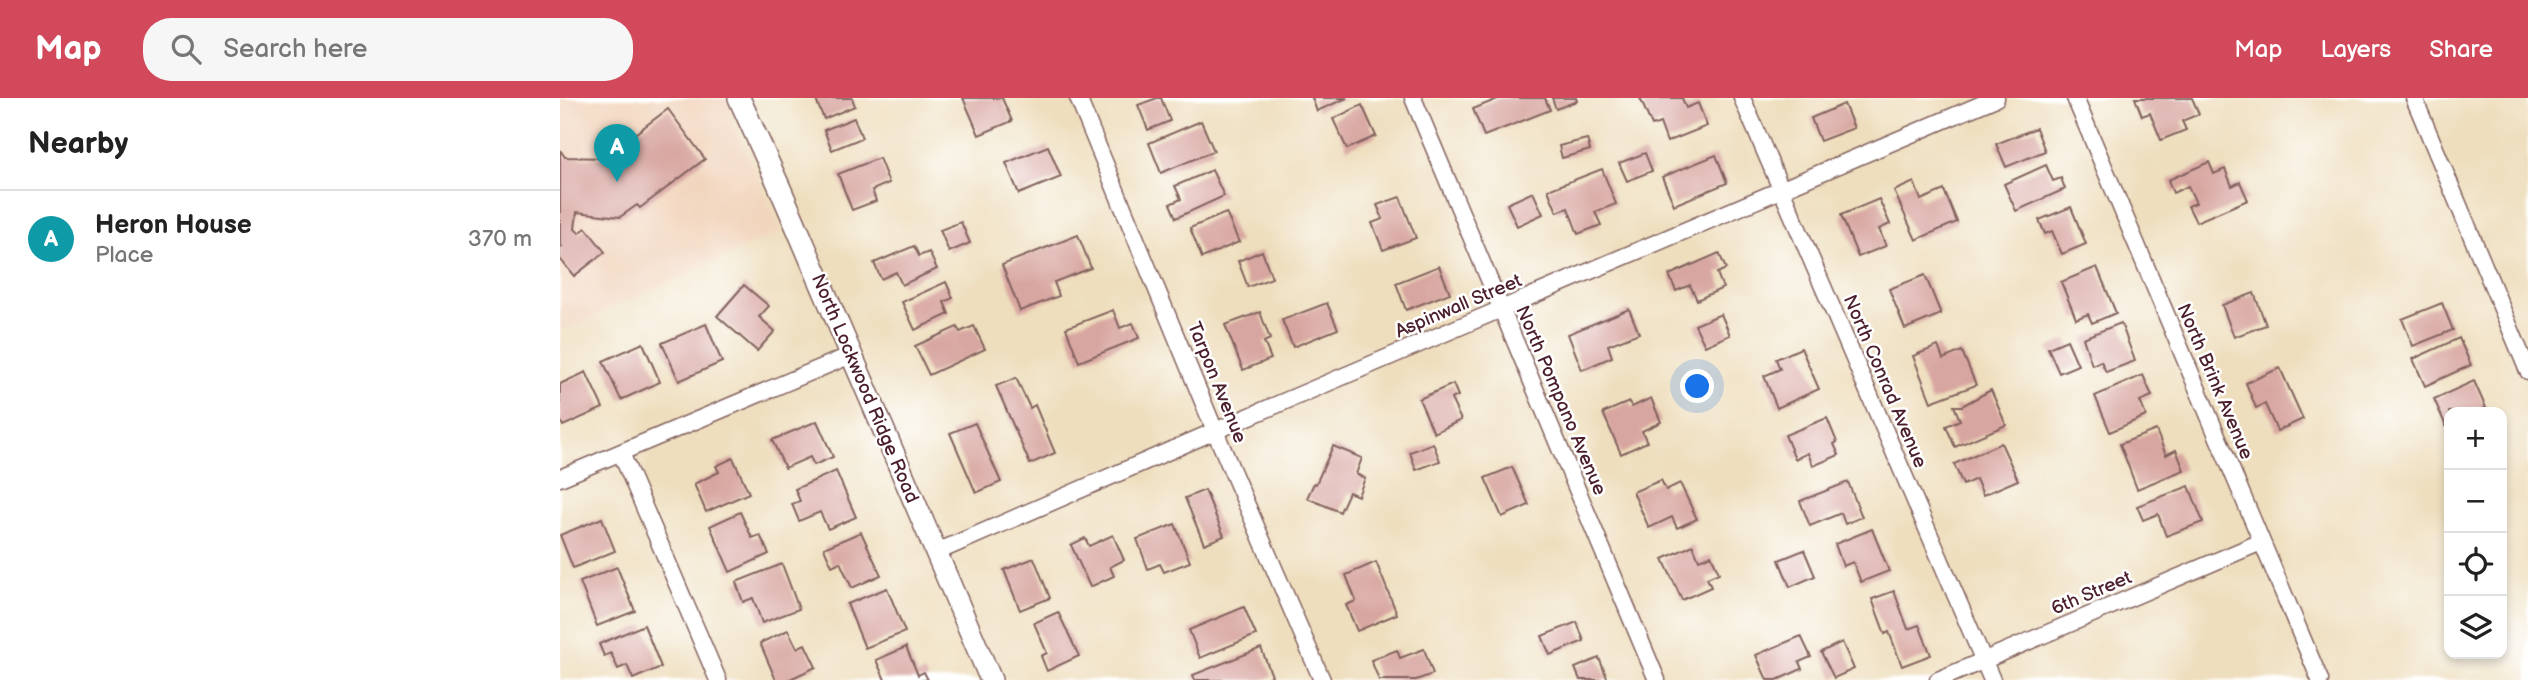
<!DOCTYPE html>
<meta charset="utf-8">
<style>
body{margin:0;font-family:"Balsamiq Sans",sans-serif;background:#f6f6f6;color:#222}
.controls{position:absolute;right:21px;bottom:21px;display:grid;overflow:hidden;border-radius:14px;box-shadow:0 4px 10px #0003}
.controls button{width:63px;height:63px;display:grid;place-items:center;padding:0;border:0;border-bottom:2px solid #e0e0e0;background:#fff;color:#222;font:35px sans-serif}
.you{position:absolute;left:1138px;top:289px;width:24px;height:24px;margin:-18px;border:5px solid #fff;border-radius:50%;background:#1a73e8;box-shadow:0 0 0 10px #1a73e833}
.badge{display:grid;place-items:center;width:46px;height:46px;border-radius:50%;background:#d1495b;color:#fff;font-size:23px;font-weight:700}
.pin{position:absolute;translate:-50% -58px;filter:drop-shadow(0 2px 4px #0008)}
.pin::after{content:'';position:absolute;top:37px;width:24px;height:21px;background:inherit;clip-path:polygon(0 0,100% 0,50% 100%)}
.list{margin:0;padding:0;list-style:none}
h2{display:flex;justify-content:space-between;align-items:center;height:91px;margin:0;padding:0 28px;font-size:30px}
h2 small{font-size:23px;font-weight:400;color:#767676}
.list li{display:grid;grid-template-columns:46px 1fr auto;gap:21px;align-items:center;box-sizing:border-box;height:98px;padding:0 28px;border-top:2px solid #e0e0e0}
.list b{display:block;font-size:26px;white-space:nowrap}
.list p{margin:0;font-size:23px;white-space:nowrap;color:#767676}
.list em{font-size:23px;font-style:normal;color:#767676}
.icon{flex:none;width:38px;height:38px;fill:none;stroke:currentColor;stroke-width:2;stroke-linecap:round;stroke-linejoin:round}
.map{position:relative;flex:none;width:1968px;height:582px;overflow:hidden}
header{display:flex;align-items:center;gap:42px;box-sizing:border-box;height:98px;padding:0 35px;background:#d1495b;color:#fff}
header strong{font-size:33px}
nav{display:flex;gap:38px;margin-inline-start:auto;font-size:24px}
.search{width:490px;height:63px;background:#f6f6f6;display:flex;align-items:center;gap:18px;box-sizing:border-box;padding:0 24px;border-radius:28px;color:#767676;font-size:26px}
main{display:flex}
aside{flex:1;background:#fff}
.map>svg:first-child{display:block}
.built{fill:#f2d5bd}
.building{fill:#d8a6a0}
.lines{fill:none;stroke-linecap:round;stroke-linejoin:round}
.street-casing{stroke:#83625e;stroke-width:19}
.secondary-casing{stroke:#83625e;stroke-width:24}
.street{stroke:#fff;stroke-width:16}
.secondary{stroke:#fff;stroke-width:21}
.labels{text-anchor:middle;stroke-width:5;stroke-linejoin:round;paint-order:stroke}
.street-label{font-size:19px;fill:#4a1f2b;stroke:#fff}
</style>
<header>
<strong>Map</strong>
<div class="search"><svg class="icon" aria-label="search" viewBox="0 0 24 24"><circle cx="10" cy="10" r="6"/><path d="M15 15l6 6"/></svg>Search here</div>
<nav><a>Map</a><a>Layers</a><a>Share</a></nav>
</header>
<main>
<aside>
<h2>Nearby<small></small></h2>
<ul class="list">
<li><span class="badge" style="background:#0f9aa8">A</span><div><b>Heron House</b><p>Place</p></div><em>370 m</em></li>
</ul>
</aside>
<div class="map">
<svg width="1968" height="582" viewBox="0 0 1968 582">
<rect width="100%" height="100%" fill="#fff"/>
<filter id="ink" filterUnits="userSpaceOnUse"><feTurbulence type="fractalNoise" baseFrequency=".0143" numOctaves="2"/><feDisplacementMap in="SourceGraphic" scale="14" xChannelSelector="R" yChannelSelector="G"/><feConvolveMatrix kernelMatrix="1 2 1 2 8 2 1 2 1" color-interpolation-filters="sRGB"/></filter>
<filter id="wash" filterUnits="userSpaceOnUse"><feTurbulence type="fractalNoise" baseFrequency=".00686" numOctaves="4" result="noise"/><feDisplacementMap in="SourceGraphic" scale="28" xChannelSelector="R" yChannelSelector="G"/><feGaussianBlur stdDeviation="1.57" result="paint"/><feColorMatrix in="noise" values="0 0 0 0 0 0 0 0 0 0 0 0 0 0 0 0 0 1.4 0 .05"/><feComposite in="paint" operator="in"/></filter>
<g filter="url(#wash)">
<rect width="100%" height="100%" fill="#eedebd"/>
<polygon class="built" points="0,0 167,0 174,15 170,17 221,133 0,234"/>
<g id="blocks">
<g class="building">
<polygon points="255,0 292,0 295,8 264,21"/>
<polygon points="403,0 442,0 452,23 419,37"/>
<polygon points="597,0 601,0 610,23 588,32 578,7"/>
<polygon points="752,0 787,0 757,13"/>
<polygon points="940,0 985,0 990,12 924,38 913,11"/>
<polygon points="992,0 1016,0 1017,3 996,11"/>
<polygon points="1080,0 1122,0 1126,10 1138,5 1147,28 1107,44 1100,25 1092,28"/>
<polygon points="1575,0 1632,0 1639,16 1622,23 1626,32 1601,42 1590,15 1582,18"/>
<polygon points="1284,6 1294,30 1260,43 1251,20"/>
<polygon points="802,7 816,38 787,51 773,21"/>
<polygon points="108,11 145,61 80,110 77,107 60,119 17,114 15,131 19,135 26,130 45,154 14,178 0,161 0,150 2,148 0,145 0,52 5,59 43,60"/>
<polygon points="294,20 302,40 272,52 264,32"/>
<polygon points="641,23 654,53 601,75 589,45"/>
<polygon points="1476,30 1485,53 1446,69 1436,46"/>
<polygon points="1027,41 1030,52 1002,60 999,48"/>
<polygon points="488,48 501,79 459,96 446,65"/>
<polygon points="1085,55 1092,73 1067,83 1059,65"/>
<polygon points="1156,57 1167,85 1114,107 1102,79"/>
<polygon points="319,60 329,85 312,92 316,103 292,112 278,76"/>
<polygon points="1649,64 1654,76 1665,71 1672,88 1680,84 1688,102 1636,124 1628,108 1636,105 1628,88 1613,95 1608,82"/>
<polygon points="1486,67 1493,83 1501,80 1505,91 1456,113 1444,86"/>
<polygon points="1042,71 1056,106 1035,114 1041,127 1018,136 1008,110 997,114 988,92"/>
<polygon points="652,72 664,98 616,120 610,106 621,101 615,88"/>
<polygon points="1354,84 1361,102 1384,92 1397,124 1356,142 1334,93"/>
<polygon points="973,94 983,116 957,128 947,106"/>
<polygon points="840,99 856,140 823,152 812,125 823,121 817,107"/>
<polygon points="1319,101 1330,126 1319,131 1326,148 1298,159 1281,117"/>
<polygon points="1511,109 1526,146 1502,156 1492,133 1485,136 1479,122"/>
<polygon points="666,115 679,144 642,160 630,130"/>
<polygon points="401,124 410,145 389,154 380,132"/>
<polygon points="518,137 531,170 494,184 499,198 460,213 442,167"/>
<polygon points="354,148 359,158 369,154 377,171 342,187 336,174 321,181 314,165"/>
<polygon points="702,153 712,180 688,189 678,163"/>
<polygon points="1159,155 1166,171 1157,175 1163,190 1137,202 1130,187 1116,193 1109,177"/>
<polygon points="879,168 890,195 846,212 836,185"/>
<polygon points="1537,169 1556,215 1532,225 1528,216 1516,221 1501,184"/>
<polygon points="1365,177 1381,216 1345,231 1329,191"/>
<polygon points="386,184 393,200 384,204 389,216 355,232 342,204"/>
<polygon points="184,187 209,208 199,219 215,233 197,253 157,218"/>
<polygon points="1694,195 1706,227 1674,239 1662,207"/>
<polygon points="767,205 778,231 733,249 722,222"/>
<polygon points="1882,205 1893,232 1853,248 1842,221"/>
<polygon points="1069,211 1079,235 1048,247 1052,259 1022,272 1008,236"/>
<polygon points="553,212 560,230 573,225 579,240 519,264 506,230"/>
<polygon points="700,214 710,241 704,244 711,261 683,272 665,227"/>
<polygon points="1161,216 1170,237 1145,248 1135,227"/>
<polygon points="1561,225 1575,263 1546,274 1541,263 1532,267 1523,240"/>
<polygon points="146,226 162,264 119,283 102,245"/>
<polygon points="414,228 425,251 369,277 355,248 397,229 400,234"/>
<polygon points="1899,240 1911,267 1865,288 1853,261"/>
<polygon points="1507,242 1518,267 1499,275 1488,250"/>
<polygon points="83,245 100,284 61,302 43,263"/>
<polygon points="1378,248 1383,261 1402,253 1416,287 1371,304 1353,258"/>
<polygon points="1241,250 1259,291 1217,310 1204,278 1220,271 1216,261"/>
<polygon points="1720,270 1743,321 1717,333 1705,306 1696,310 1686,285"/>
<polygon points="26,274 43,310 3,328 0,321 0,286"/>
<polygon points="1583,277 1592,298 1580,303 1586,318 1550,334 1535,298"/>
<polygon points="456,280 470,310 475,307 495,355 470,366 436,288"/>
<polygon points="1914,283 1926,310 1916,314 1889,314 1889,326 1886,328 1874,301"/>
<polygon points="893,286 898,298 891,301 901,322 874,335 859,301"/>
<polygon points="1431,292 1446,327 1395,349 1386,328 1400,322 1394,308 1402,308"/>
<polygon points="1091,300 1101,324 1082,333 1087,344 1061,356 1043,315 1069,304 1072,309"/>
<polygon points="1267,320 1277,344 1274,346 1279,357 1253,368 1248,355 1235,361 1225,337"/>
<polygon points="257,323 273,359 254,367 250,359 225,370 212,342"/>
<polygon points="415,325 441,384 416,395 390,335"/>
<polygon points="1596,332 1606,357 1616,352 1624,372 1577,391 1560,346"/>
<polygon points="873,345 880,363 856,372 850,354"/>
<polygon points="1441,345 1458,382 1423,397 1416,381 1403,387 1394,366"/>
<polygon points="773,348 802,360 796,376 805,380 798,398 789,394 780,414 747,400 754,385 756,386"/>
<polygon points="173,360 189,395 146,414 134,386 159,374 156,368"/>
<polygon points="952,369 969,407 942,419 925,380"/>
<polygon points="276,373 296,419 268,431 260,414 239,423 232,406 240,403 235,391"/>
<polygon points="1101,382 1106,392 1120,385 1137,421 1117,430 1112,419 1089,430 1073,394"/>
<polygon points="1288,384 1302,419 1285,426 1281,415 1250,428 1240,403"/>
<polygon points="1629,388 1643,424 1606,438 1598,416 1583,422 1577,408"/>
<polygon points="645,392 664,438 644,446 625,400"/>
<polygon points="180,414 192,440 200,437 209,456 170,474 150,428"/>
<polygon points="42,420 55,453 13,470 0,437"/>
<polygon points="615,426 630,464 604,474 600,466 588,471 577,441"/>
<polygon points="1312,431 1329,473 1301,484 1293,464 1283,468 1275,446"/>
<polygon points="301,434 321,477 292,490 280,464 272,468 264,450"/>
<polygon points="553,437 564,462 550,469 554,478 530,489 511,447 525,440 529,448"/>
<polygon points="1133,447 1139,462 1151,457 1159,475 1147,480 1151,489 1122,502 1103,461"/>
<polygon points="1244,452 1255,478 1230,489 1219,462"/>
<polygon points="474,460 490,500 460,512 444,472"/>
<polygon points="816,464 837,516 797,533 786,507 796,503 786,477"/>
<polygon points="222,466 239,511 202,525 193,500 183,504 176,484"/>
<polygon points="57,469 75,513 37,528 20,484"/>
<polygon points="327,490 345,534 305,550 287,506"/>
<polygon points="1334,493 1348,531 1359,527 1371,557 1342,568 1329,534 1325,536 1312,501"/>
<polygon points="684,509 696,537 640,560 629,532"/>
<polygon points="498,514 519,558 487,573 481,558 487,555 474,525"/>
<polygon points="1017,524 1024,543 990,557 982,538"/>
<polygon points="84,527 101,569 73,581 67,567 58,571 51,555 44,558 39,546"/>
<polygon points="228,532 237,550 245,546 256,569 228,582 216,582 200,545"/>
<polygon points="1241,538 1251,559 1239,564 1242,571 1217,582 1207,582 1196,557"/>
<polygon points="1282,544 1294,571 1274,580 1261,554"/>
<polygon points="346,549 358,577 364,574 368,582 325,582 316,562"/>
<polygon points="701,550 712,578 702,582 635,582 633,577"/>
<polygon points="864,551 873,576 856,582 819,582 811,562 837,552 840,560"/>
<polygon points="1039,560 1048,582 1020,582 1015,570"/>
</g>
</g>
</g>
<g filter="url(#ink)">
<use href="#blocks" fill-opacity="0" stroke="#83625e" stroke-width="2"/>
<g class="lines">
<defs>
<g id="street">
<polyline points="518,0 655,333 762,582"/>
<polyline points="853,0 1097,582"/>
<polyline points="1182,0 1432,582"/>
<polyline points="1515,0 1760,582"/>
<polyline points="1854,0 1968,273"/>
<polyline points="61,355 158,582"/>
<polyline points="0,380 291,257"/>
<polyline points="377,454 655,333 1436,0"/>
<polyline points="1378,582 1701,444"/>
</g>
<polyline id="secondary" points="179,0 219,88 431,582"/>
</defs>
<use href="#street" class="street-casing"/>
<use href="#secondary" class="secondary-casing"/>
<use href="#street" class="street"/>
<use href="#secondary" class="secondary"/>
</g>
</g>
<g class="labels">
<g class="street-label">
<text transform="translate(898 207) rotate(-23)" y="7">Aspinwall Street</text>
<text transform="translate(1326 283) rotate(67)" y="7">North Conrad Avenue</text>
<text transform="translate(1656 283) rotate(67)" y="7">North Brink Avenue</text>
<text transform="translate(658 284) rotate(68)" y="7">Tarpon Avenue</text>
<text transform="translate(306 290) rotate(67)" y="7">North Lockwood Ridge Road</text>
<text transform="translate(1002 302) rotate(67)" y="7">North Pompano Avenue</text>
<text transform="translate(1531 494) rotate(-23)" y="7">6th Street</text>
</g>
</g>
</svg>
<div class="controls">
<button>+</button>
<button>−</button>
<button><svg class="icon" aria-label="locate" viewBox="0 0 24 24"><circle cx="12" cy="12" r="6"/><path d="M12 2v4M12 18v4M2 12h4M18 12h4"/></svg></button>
<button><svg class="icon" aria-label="layers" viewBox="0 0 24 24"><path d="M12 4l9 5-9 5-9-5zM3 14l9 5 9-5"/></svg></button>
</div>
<div class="you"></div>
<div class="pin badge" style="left:57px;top:84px;background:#0f9aa8">A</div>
</div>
</main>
